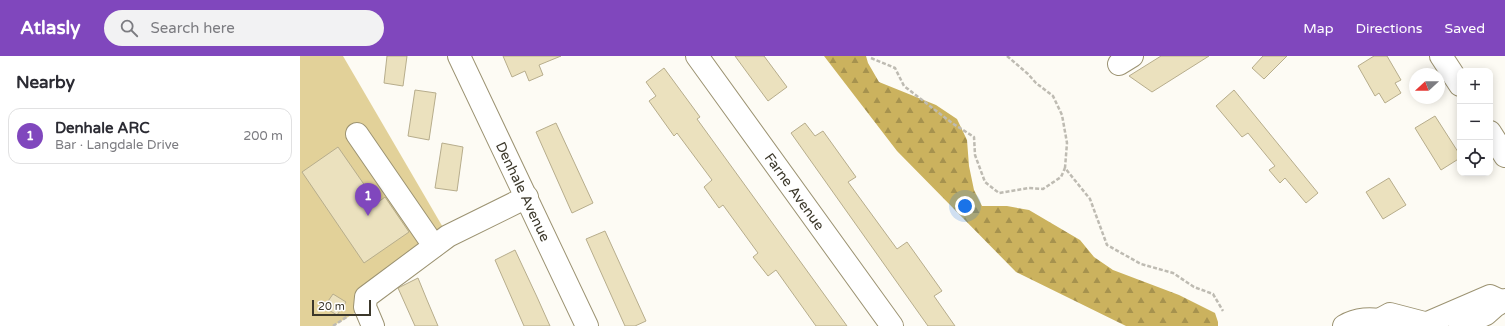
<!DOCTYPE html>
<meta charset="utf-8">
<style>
body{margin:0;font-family:"Varela Round",sans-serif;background:#f2f2f3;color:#2b2b33}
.controls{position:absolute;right:12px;top:12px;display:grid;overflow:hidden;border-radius:8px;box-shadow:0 2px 10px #0003}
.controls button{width:36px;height:36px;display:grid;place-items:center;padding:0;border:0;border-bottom:1px solid #e1e1e2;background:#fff;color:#2b2b33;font:20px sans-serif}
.compass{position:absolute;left:1109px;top:12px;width:36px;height:36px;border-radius:50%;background:#fff;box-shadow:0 2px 10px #0003;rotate:249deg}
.scale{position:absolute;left:12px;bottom:10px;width:59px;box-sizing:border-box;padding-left:4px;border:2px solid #3c382b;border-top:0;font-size:11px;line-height:14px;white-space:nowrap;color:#3c382b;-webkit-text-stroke:3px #fff;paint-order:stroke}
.you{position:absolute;left:665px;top:150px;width:14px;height:14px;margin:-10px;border:3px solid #fff;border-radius:50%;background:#1a73e8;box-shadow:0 0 0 6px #1a73e833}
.badge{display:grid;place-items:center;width:26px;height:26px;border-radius:50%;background:#8047bd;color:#fff;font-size:13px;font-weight:700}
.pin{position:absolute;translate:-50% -33px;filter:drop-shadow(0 1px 2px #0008)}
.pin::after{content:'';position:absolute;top:21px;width:14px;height:12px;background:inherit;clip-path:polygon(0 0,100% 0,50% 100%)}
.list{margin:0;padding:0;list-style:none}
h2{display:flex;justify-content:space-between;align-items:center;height:52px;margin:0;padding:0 16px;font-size:17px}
h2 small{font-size:13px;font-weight:400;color:#7c7c81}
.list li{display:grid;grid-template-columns:26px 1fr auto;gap:12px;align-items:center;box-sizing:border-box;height:56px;margin:0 8px 8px;padding:0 8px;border:1px solid #e1e1e2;border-radius:12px}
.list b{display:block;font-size:15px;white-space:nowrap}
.list p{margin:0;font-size:13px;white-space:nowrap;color:#7c7c81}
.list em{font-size:13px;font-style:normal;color:#7c7c81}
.icon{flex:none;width:22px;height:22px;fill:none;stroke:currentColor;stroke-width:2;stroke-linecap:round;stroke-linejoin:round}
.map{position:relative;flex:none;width:1205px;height:270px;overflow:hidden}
header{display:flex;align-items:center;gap:24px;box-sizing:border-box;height:56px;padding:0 20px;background:#8047bd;color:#fff}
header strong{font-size:19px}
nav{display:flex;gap:22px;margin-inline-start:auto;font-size:14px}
.search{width:280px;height:36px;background:#f2f2f3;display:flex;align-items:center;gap:10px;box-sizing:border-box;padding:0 14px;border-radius:22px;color:#7c7c81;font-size:15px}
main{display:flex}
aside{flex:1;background:#fff}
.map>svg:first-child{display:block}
.green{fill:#e2d199}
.forest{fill:url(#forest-firs)}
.building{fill:#ebe1be;stroke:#b7ad8c}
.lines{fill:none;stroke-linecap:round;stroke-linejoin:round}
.minor-casing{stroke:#9c9372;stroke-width:24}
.highway-casing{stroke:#9c9372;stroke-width:24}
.path{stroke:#bebbb2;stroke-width:2.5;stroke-dasharray:4 2;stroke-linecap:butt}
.minor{stroke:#fff;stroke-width:22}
.highway{stroke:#fff;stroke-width:22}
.labels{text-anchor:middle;stroke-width:4;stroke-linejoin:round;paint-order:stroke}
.street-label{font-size:14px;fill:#3c382b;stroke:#fff}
</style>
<header>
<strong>Atlasly</strong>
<div class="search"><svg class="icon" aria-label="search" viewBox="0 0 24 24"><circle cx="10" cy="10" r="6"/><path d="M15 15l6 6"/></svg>Search here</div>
<nav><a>Map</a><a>Directions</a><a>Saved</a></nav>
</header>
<main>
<aside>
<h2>Nearby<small></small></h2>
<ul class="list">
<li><span class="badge">1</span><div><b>Denhale ARC</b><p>Bar · Langdale Drive</p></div><em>200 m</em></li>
</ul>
</aside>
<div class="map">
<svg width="1205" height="270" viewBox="0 0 1205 270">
<defs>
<pattern id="forest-firs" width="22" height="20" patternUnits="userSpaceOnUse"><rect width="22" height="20" fill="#cbb25e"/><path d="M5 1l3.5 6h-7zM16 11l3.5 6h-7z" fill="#a6924e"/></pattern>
</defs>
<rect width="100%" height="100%" fill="#fdfbf4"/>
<polygon class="green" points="0,0 43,0 148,180 65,251 33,270 0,270"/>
<polygon class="forest" points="524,0 566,0 568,7 579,26 636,49 657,63 667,84 669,110 674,134 682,150 707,150 729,154 780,184 794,201 813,214 879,239 915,257 918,266 918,270 826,270 716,216 597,95"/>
<g class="building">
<polygon points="87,0 107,0 103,30 84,27"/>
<polygon points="203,0 261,0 239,9 243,19 229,25 225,15 212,21"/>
<polygon points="435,0 464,0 487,31 468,45"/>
<polygon points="861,0 909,0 852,36 829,20"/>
<polygon points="963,0 987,0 964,23 952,12"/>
<polygon points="1074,0 1087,0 1101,24 1095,27 1101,37 1085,47 1079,37 1075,40 1058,10"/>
<polygon points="364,12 400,61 397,63 547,270 516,270 476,214 468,220 453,201 458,197 423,149 419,152 404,131 412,124 377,77 374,80 349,45 356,40 346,26"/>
<polygon points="115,34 136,37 129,84 108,80"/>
<polygon points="934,34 1018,137 1006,147 985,122 980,127 969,114 975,110 948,77 942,81 916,50"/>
<polygon points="1135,60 1160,99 1160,102 1141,114 1115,72"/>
<polygon points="256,67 293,147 272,157 236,76"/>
<polygon points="505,67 515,80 523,75 556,121 548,126 597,193 607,186 642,235 634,240 655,270 628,270 491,77"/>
<polygon points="142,87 163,91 157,135 135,132"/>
<polygon points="38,91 77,147 85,141 109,176 64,207 2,116"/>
<polygon points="1089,122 1106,149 1083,163 1066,136"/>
<polygon points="305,175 346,265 335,270 325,270 286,183"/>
<polygon points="215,194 237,241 250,270 224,270 195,204"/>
<polygon points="118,222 127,244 138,270 115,270 98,232"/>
<polygon points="33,238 46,246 37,259 24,251"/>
</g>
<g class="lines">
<defs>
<g id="minor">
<path id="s1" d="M159,0L287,270"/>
<path id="s2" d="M397,0L592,270"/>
<polyline points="819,8 832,0"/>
<polyline points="57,78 134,190"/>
<polyline points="1079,264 1090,258 1136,270"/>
<polyline points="1125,268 1190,240 1201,245"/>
<polyline points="73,270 65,251 66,241 148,180 227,141"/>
<path d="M1044,270C1056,263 1072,261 1086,266"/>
<polyline points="1160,270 1186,258 1195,250 1205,244"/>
</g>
<g id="highway">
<polyline points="1141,0 1160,29"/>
<polyline points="1190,76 1205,100"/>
</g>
</defs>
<use href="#minor" class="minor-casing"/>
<use href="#highway" class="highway-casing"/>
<g class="path">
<polyline points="707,0 728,18 736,27 753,40 762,59 767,87 765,112 790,143 807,189 841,208 873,217 894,231 913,238 923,255"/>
<polyline points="571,2 595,12 604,30 652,67 674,81 675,99 685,126 699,137 729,132 743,133 761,121 765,112"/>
<polyline points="33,270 48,260"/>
</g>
<use href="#minor" class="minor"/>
<use href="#highway" class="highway"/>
</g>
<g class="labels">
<g class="street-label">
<text dy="5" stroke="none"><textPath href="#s1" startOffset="150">Denhale Avenue</textPath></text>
<text dy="5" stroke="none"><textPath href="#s2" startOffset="167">Farne Avenue</textPath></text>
</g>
</g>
</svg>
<div class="controls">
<button>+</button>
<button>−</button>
<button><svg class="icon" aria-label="locate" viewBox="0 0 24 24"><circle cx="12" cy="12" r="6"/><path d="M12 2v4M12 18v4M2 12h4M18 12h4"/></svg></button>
</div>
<svg class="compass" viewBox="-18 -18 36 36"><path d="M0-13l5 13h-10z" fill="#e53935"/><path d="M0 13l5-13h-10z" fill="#7c7c81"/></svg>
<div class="scale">20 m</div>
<div class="you"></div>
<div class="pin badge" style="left:68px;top:160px">1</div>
</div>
</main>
